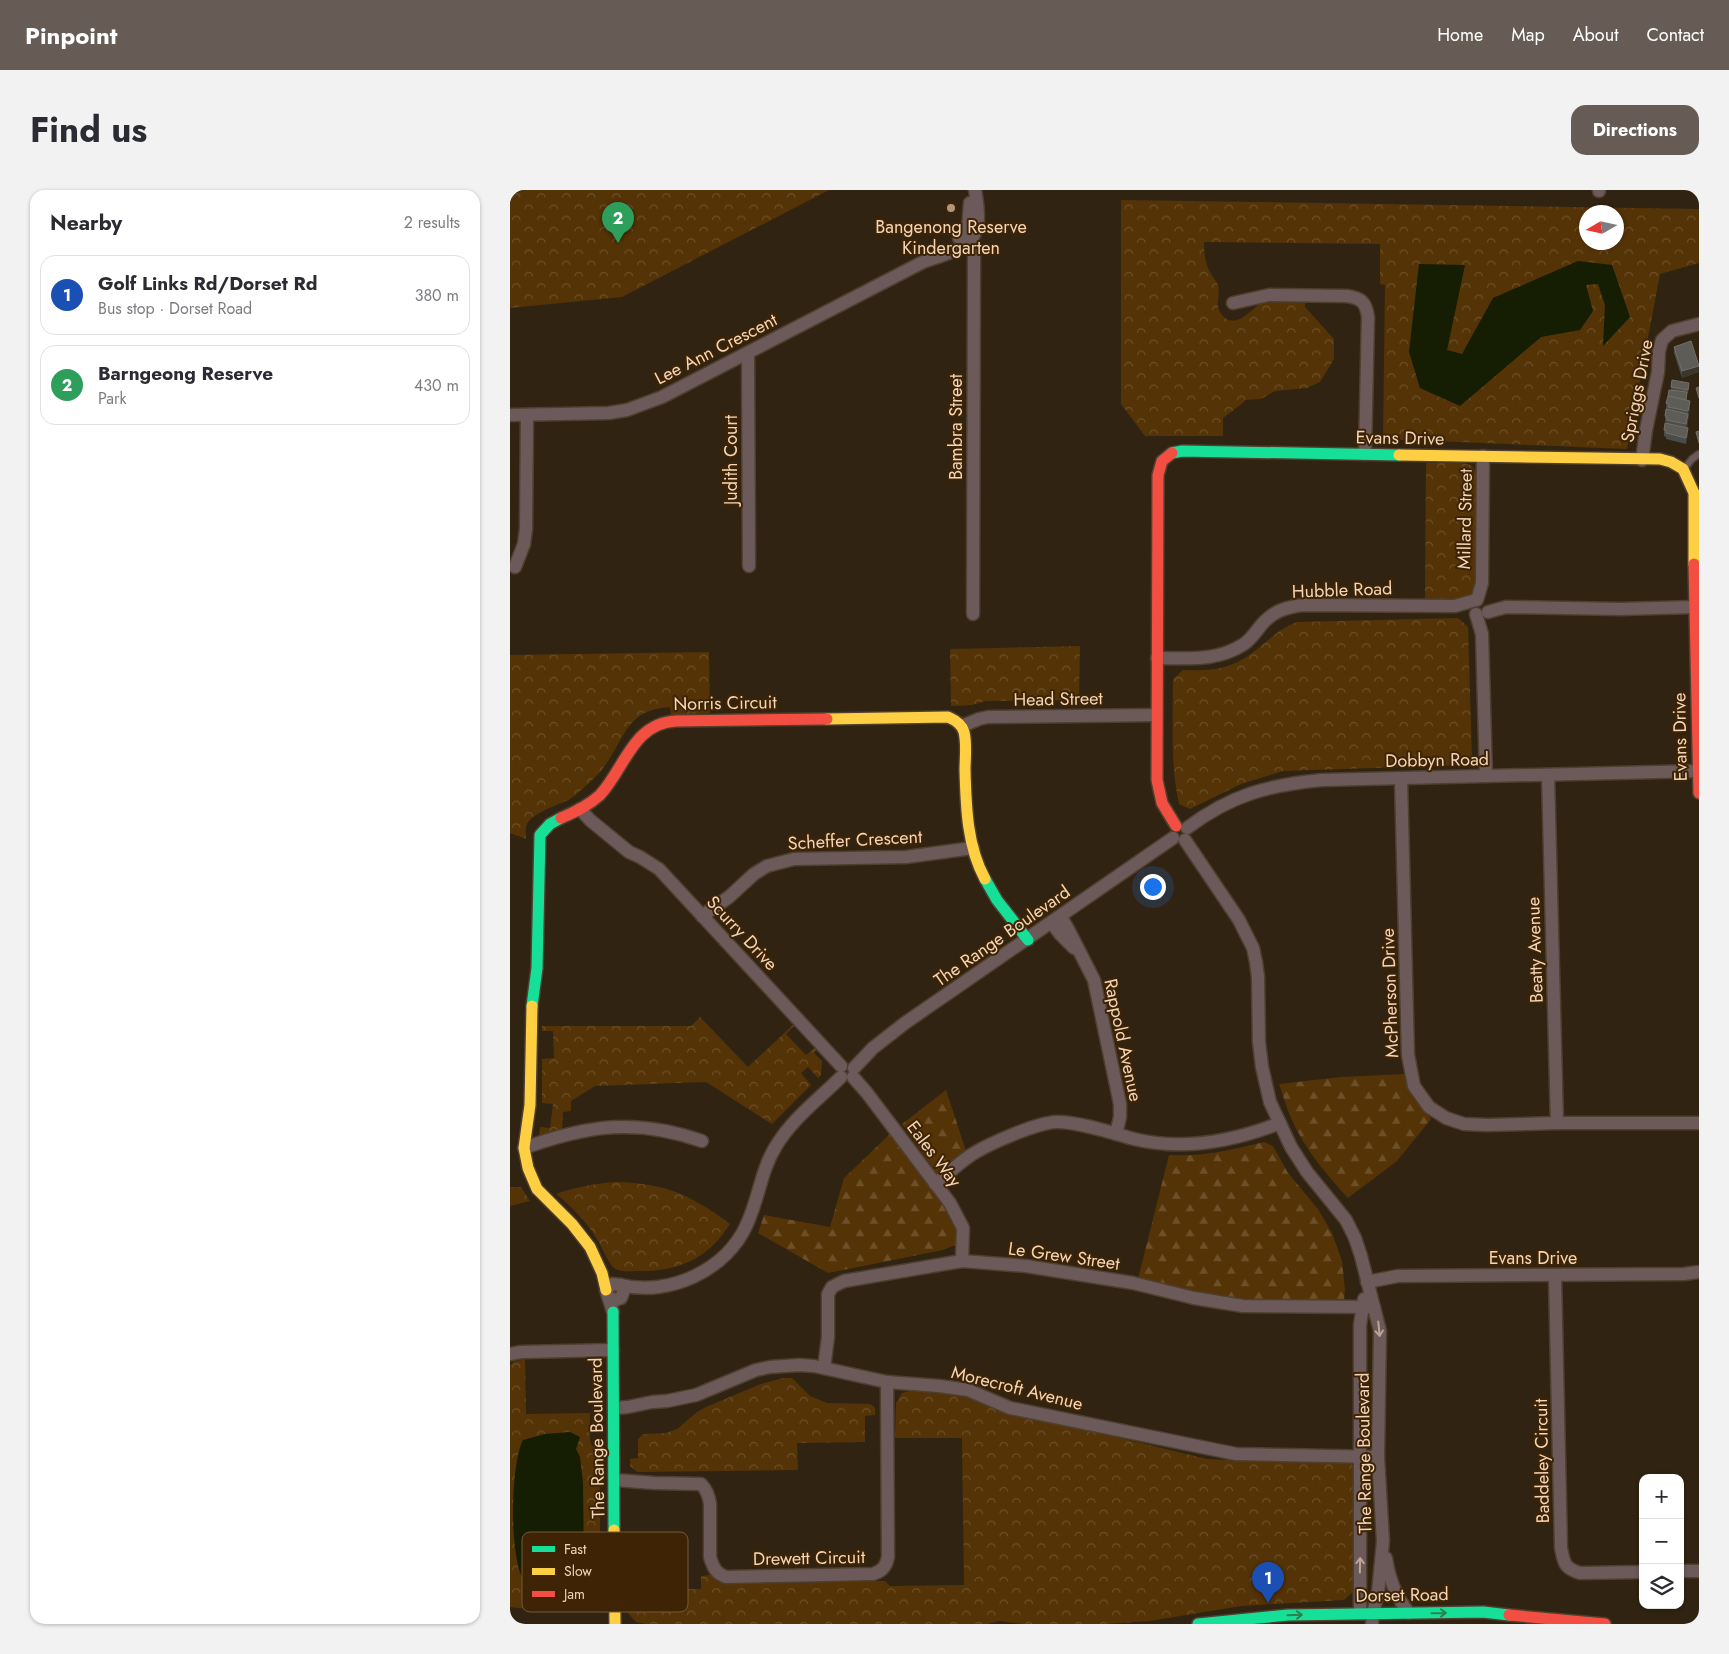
<!DOCTYPE html>
<meta charset="utf-8">
<style>
body{margin:0;font-family:Jost,sans-serif;background:#f2f2f3;color:#2b2b33}
.controls{position:absolute;right:15px;bottom:15px;display:grid;overflow:hidden;border-radius:10px;box-shadow:0 1px 4px #0004}
.controls button{width:45px;height:45px;display:grid;place-items:center;padding:0;border:0;border-bottom:1px solid #e1e1e2;background:#fff;color:#2b2b33;font:25px sans-serif}
.compass{position:absolute;left:1069px;top:15px;width:45px;height:45px;border-radius:50%;background:#fff;box-shadow:0 1px 4px #0004;rotate:261deg}
.you{position:absolute;left:642px;top:696px;width:18px;height:18px;margin:-12px;border:4px solid #fff;border-radius:50%;background:#1a73e8;box-shadow:0 0 0 8px #1a73e833}
.badge{display:grid;place-items:center;width:32px;height:32px;border-radius:50%;background:#665c55;color:#fff;font-size:16px;font-weight:700}
.pin{position:absolute;translate:-50% -41px;filter:drop-shadow(0 1px 2px #0008)}
.pin::after{content:'';position:absolute;top:26px;width:18px;height:15px;background:inherit;clip-path:polygon(0 0,100% 0,50% 100%)}
.list{margin:0;padding:0;list-style:none}
h2{display:flex;justify-content:space-between;align-items:center;height:65px;margin:0;padding:0 20px;font-size:21px}
h2 small{font-size:16px;font-weight:400;color:#7c7c81}
.list li{display:grid;grid-template-columns:32px 1fr auto;gap:15px;align-items:center;box-sizing:border-box;height:80px;margin:0 10px 10px;padding:0 10px;border:1px solid #e1e1e2;border-radius:15px}
.list b{display:block;font-size:19px;white-space:nowrap}
.list p{margin:0;font-size:16px;white-space:nowrap;color:#7c7c81}
.list em{font-size:16px;font-style:normal;color:#7c7c81}
.icon{flex:none;width:28px;height:28px;fill:none;stroke:currentColor;stroke-width:2;stroke-linecap:round;stroke-linejoin:round}
.map{position:relative;flex:none;width:1189px;height:1434px;overflow:hidden;border-radius:15px}
header{display:flex;align-items:center;gap:30px;box-sizing:border-box;height:70px;padding:0 25px;background:#665c55;color:#fff}
header strong{font-size:24px}
nav{display:flex;gap:28px;margin-inline-start:auto;font-size:18px}
.intro{display:flex;align-items:center;justify-content:space-between;box-sizing:border-box;height:120px;padding:0 30px}
h1{margin:0;font-size:35px}
.button{padding:12px 22px;border-radius:15px;background:#665c55;color:#fff;font-size:18px;font-weight:700}
main{display:flex;gap:30px;padding:0 30px}
aside{flex:1;background:#fff;border-radius:15px;box-shadow:0 1px 4px #0004}
.map>svg:first-child{display:block}
.forest{fill:url(#forest-firs)}
.park{fill:url(#park-crowns);fill-rule:evenodd}
.water{fill:#151e02}
.lines{fill:none;stroke-linecap:round;stroke-linejoin:round}
.lane-casing{stroke:#4e3f2f;stroke-width:9}
.street-casing{stroke:#4e3f2f;stroke-width:15}
.fast-casing{stroke:#4e3f2f;stroke-width:14}
.slow-casing{stroke:#4e3f2f;stroke-width:14}
.jam-casing{stroke:#4e3f2f;stroke-width:14}
.lane{stroke:#6c5a5b;stroke-width:6}
.street{stroke:#6c5a5b;stroke-width:12}
.fast{stroke:#16e098;stroke-width:11}
.slow{stroke:#ffcf43;stroke-width:11}
.jam{stroke:#f24e42;stroke-width:11}
.wall{fill:#4b4d4a}
.shaded-wall{fill:#39362e}
.building{fill:#5d5c56;stroke:#746f66}
.oneway{stroke:#bda494}
.oneway2{stroke:#2a824e}
.poi-dot{fill:#af977f;stroke:#3e2404;stroke-width:2}
.labels{text-anchor:middle;stroke-width:4;stroke-linejoin:round;paint-order:stroke}
.poi-label{font-size:18px;fill:#f3d6ba;stroke:#3e2404}
.street-label{font-size:18px;fill:#f3d6ba;stroke:#3e2404}
.key{fill:#3e2404;stroke:#74593b;stroke-width:1}
.key-label{font-size:14px;fill:#f3d6ba}
</style>
<header>
<strong>Pinpoint</strong>
<nav><a>Home</a><a>Map</a><a>About</a><a>Contact</a></nav>
</header>
<div class="intro"><h1>Find us</h1><a class="button">Directions</a></div>
<main>
<aside>
<h2>Nearby<small>2 results</small></h2>
<ul class="list">
<li><span class="badge" style="background:#1a4fb4">1</span><div><b>Golf Links Rd/Dorset Rd</b><p>Bus stop · Dorset Road</p></div><em>380 m</em></li>
<li><span class="badge" style="background:#2e9e5b">2</span><div><b>Barngeong Reserve</b><p>Park</p></div><em>430 m</em></li>
</ul>
</aside>
<div class="map">
<svg width="1189" height="1434" viewBox="0 0 1189 1434">
<defs>
<pattern id="forest-firs" width="22" height="20" patternUnits="userSpaceOnUse" patternTransform="scale(1.25)"><rect width="22" height="20" fill="#543307"/><path d="M5 1l3.5 6h-7zM16 11l3.5 6h-7z" fill="#6d5029"/></pattern>
<pattern id="park-crowns" width="20" height="18" patternUnits="userSpaceOnUse" patternTransform="scale(1.25)"><rect width="20" height="18" fill="#543307"/><path d="M2 6a3 3 0 1 1 6 0M12 15a3 3 0 1 1 6 0" fill="none" stroke="#6d5029"/></pattern>
</defs>
<rect width="100%" height="100%" fill="#312311"/>
<g class="forest">
<path d="M894,884L921,929L887,971L838,1008C816,984 794,958 781,928C776,917 773,905 769,894L831,887Z"/>
<polygon points="436,900 456,961 428,985 392,934"/>
<polygon points="380,944 445,1029 449,1043 445,1055 433,1060 318,1083 248,1043 254,1025 320,1037 334,988"/>
<path d="M754,952L763,956L778,983L808,1019L822,1043L832,1071L835,1099L834,1111L729,1110L683,1102L628,1089L659,965C692,967 722,960 754,952Z"/>
</g>
<g class="park">
<polygon points="0,0 319,0 112,107 0,118"/>
<path d="M611,10L1189,19V73L1150,84L1117,259L873,249L875,95L870,94V54L694,52C694,63 695,73 700,82C702,86 706,91 708,95C711,104 705,114 710,122C724,144 741,118 752,113C764,108 782,111 795,111V117L824,149V169L810,192L797,198L765,201L751,209L735,210L734,212L713,228V246H635L611,214ZM1076,22H1106V52H1076Z"/>
<path d="M916,273C926,273 954,271 962,276C965,279 966,284 967,288V396C958,416 932,410 915,410Z"/>
<path d="M948,428L958,437L962,567L954,575L773,581L731,594L680,619L669,614C660,573 663,530 663,489L673,480C702,481 721,480 746,460C760,449 770,438 787,432Z"/>
<polygon points="570,456 569,510 476,511 462,515 441,516 440,459"/>
<path d="M199,462L200,523L161,525L160,517C117,520 117,544 96,574C91,582 84,588 78,594C72,599 66,605 60,609C49,615 23,622 17,634C15,638 16,644 16,649L0,643V465Z"/>
<polygon points="190,827 238,877 284,834 285,835 276,844 296,865 306,857 307,860 304,863 312,871 311,885 308,888 298,877 291,883 301,895 262,934 196,892 85,896 61,911 61,921 53,922 52,940 29,947 30,937 40,938 43,914 32,913 32,869 44,868 43,841 32,841 32,836 181,836"/>
<path d="M104,992C155,993 180,1004 220,1034C198,1069 168,1082 127,1081C118,1081 108,1083 102,1076C96,1068 92,1057 87,1049C76,1031 62,1017 46,1004C65,997 84,994 104,992Z"/>
<polygon points="0,997 11,997 20,1011 0,1016"/>
<polygon points="15,1169 16,1224 80,1223 80,1251 82,1256 89,1258 91,1405 80,1415 49,1415 17,1419 0,1417 0,1176 3,1172"/>
<polygon points="273,1188 282,1188 300,1206 317,1213 360,1214 365,1217 365,1225 355,1226 355,1252 287,1253 288,1280 127,1282 120,1276 120,1269 128,1268 128,1249 133,1244 156,1243 167,1239 187,1222 196,1217 251,1194"/>
<polygon points="400,1201 434,1203 467,1208 532,1229 697,1269 747,1271 831,1269 842,1274 846,1284 844,1401 834,1410 731,1416 640,1431 595,1434 513,1434 489,1431 478,1434 135,1434 126,1432 116,1421 115,1399 191,1399 191,1386 200,1385 208,1392 375,1391 380,1396 454,1395 452,1248 385,1248 386,1213 392,1203"/>
</g>
<g class="water">
<polygon points="1068,71 1102,75 1120,127 1093,156 1095,115 1088,94 1076,95 1083,121 1070,140 1031,147 950,216 910,198 899,162 909,74 955,75 937,160 952,164 983,108"/>
<path d="M60,1242L70,1247L66,1259L70,1267L73,1293L74,1377C66,1391 57,1398 40,1397C31,1396 19,1395 12,1387C0,1364 0,1276 13,1250L35,1244Z"/>
</g>
<g class="lines">
<defs>
<polyline id="lane" points="1174,279 1182,269 1189,264"/>
<g id="street">
<polyline points="1089,1 1089,0"/>
<polyline points="455,43 460,51 464,65 463,424"/>
<polyline points="449,48 458,39 460,13"/>
<path d="M723,113L759,105L837,106C851,108 856,112 858,127L855,264"/>
<polyline points="238,163 239,376"/>
<path d="M0,225L99,223L117,220L152,207L413,72C460,56 475,54 465,0"/>
<polyline points="1132,270 1136,240 1148,182 1149,161 1152,150 1162,141 1189,134"/>
<polyline points="5,377 14,354 16,339 17,225"/>
<polyline points="967,410 972,393 973,266"/>
<polyline points="978,422 996,417 1110,419 1184,417"/>
<polyline points="966,424 972,444 976,586"/>
<path d="M647,468C677,468 707,472 734,454C743,448 747,439 755,431C766,420 778,417 793,415L945,416L966,410"/>
<polyline points="452,536 469,529 478,527 646,525"/>
<polyline points="1038,585 1047,933"/>
<polyline points="891,589 898,865 904,896 919,917 936,928 954,934 977,935 1047,933 1189,933"/>
<polyline points="70,619 80,630 119,662 130,667 149,679 331,876"/>
<path d="M677,638C721,605 758,595 812,590L1188,581"/>
<polyline points="675,650 729,730 743,758 746,772 748,787 749,852 752,877 760,912 781,957 797,982 836,1030 845,1048 851,1066 870,1141 868,1267 873,1351 868,1403 863,1423 862,1434"/>
<polyline points="192,726 219,707 244,684 257,676 284,669 396,667 463,658"/>
<polyline points="551,727 558,739 584,790 610,914 610,927 606,944"/>
<polyline points="542,733 550,744 564,758"/>
<polyline points="344,878 363,858 395,833 663,648"/>
<polyline points="343,887 357,903 440,1013 453,1038 452,1071"/>
<path d="M14,958C78,935 127,928 192,951"/>
<path d="M425,994C437,984 448,974 461,965C478,954 526,933 546,932C566,931 603,943 624,949C673,961 724,951 770,933"/>
<path d="M1045,1086L1051,1358C1054,1373 1054,1378 1070,1383L1133,1382"/>
<polyline points="857,1092 888,1086 1174,1084 1189,1082"/>
<path d="M111,1095C159,1107 217,1080 237,1034C249,1008 251,980 266,956C282,929 309,909 331,887"/>
<polyline points="100,1108 105,1110 111,1108 114,1100 111,1095 102,1094 96,1100 103,1122"/>
<polyline points="0,1164 11,1162 103,1160"/>
<polyline points="314,1178 318,1147 318,1104 322,1097 334,1091 452,1071 516,1076 623,1093 684,1108 733,1116 864,1117"/>
<polyline points="104,1218 118,1217 142,1212 157,1211 186,1205 246,1180 260,1177 289,1175 304,1176 377,1192 429,1196 458,1200 500,1218 726,1264 868,1267"/>
<path d="M105,1290L144,1293L191,1294C197,1300 199,1306 200,1314V1367C203,1377 206,1384 216,1387L363,1384C372,1381 376,1377 378,1367L377,1192"/>
<path d="M876,1368C879,1389 886,1407 899,1423"/>
<polyline points="1170,1381 1189,1381"/>
<polyline points="850,1423 850,1135 854,1109"/>
</g>
<g id="fast">
<polyline points="662,263 672,261 889,265"/>
<polyline points="475,689 487,710 518,750"/>
<polyline points="22,816 27,778 30,645 40,634 51,628"/>
<polyline points="103,1122 104,1340"/>
<polyline points="688,1434 778,1425 973,1422 999,1425"/>
</g>
<g id="slow">
<polyline points="889,265 1150,269 1161,272 1173,279 1184,303 1184,374"/>
<path d="M317,529L438,527C445,530 452,534 454,542C457,554 455,568 455,580C456,617 457,656 475,689"/>
<polyline points="22,816 20,915 14,958 18,978 27,999 62,1034 80,1057 92,1083 96,1100"/>
<polyline points="104,1340 105,1434"/>
</g>
<g id="jam">
<polyline points="662,263 652,271 648,285 647,590 652,613 666,636"/>
<polyline points="1184,374 1189,603"/>
<path d="M51,628C65,622 78,616 90,605C115,578 123,533 166,531L317,529"/>
<polyline points="999,1425 1095,1434"/>
</g>
</defs>
<use href="#lane" class="lane-casing"/>
<use href="#street" class="street-casing"/>
<use href="#fast" class="fast-casing"/>
<use href="#slow" class="slow-casing"/>
<use href="#jam" class="jam-casing"/>
<use href="#lane" class="lane"/>
<use href="#street" class="street"/>
<use href="#fast" class="fast"/>
<use href="#slow" class="slow"/>
<use href="#jam" class="jam"/>
</g>
<g class="wall">
<polygon points="1164,157 1189,182 1172,188 1164,163"/>
<polygon points="1179,196 1178,203 1177,203 1176,210 1180,217 1177,238 1178,244 1176,254 1156,249 1156,247 1154,246 1154,240 1157,233 1155,232 1155,226 1156,219 1156,213 1161,200 1161,197"/>
</g>
<g class="shaded-wall">
<polygon points="1189,176 1189,182 1172,188 1172,181"/>
<polygon points="1180,211 1178,230 1176,240 1178,221"/>
<polygon points="1178,238 1178,244 1176,254 1176,248"/>
</g>
<g class="building">
<polygon points="1181,151 1189,176 1172,181 1164,157"/>
<polygon points="1162,190 1179,193 1178,200 1161,197"/>
<polygon points="1189,197 1189,208 1186,198"/>
<polygon points="1159,200 1177,202 1176,210 1158,206"/>
<polygon points="1158,206 1180,211 1178,221 1158,217 1159,214 1156,213"/>
<polygon points="1156,219 1178,224 1176,234 1157,230 1157,227 1155,226"/>
<polygon points="1155,233 1178,238 1176,248 1156,243 1157,241 1154,240"/>
<polygon points="1189,241 1189,253 1186,242"/>
</g>
<defs><path id="oneway-shaft" d="M-6 0H5M1.5-3L5.5 0L1.5 3" fill="none" stroke-width="1.6" stroke-linecap="round" stroke-linejoin="round" transform="scale(1.25)"/></defs>
<g class="oneway">
<use href="#oneway-shaft" transform="translate(869 1139) rotate(84)"/>
<use href="#oneway-shaft" transform="translate(850 1375) rotate(-89)"/>
</g>
<g class="oneway2">
<use href="#oneway-shaft" transform="translate(929 1423) rotate(-1)"/>
<use href="#oneway-shaft" transform="translate(785 1425) rotate(-2)"/>
</g>
<circle class="poi-dot" cx="441" cy="18" r="5"/>
<g class="labels">
<g class="poi-label">
<text x="441" y="43">Bangenong Reserve<tspan x="441" dy="21">Kindergarten</tspan></text>
</g>
<g class="street-label">
<text transform="translate(206 159) rotate(-27)" y="6">Lee Ann Crescent</text>
<text transform="translate(1127 201) rotate(-79)" y="6">Spriggs Drive</text>
<text transform="translate(446 237) rotate(-90)" y="6">Bambra Street</text>
<text transform="translate(890 248) rotate(1)" y="6">Evans Drive</text>
<text transform="translate(221 270) rotate(-90)" y="6">Judith Court</text>
<text transform="translate(955 329) rotate(-89)" y="6">Millard Street</text>
<text transform="translate(832 400) rotate(-2)" y="6">Hubble Road</text>
<text transform="translate(548 509) rotate(-1)" y="6">Head Street</text>
<text transform="translate(215 513) rotate(-1)" y="6">Norris Circuit</text>
<text transform="translate(1170 547) rotate(-91)" y="6">Evans Drive</text>
<text transform="translate(927 570) rotate(-1)" y="6">Dobbyn Road</text>
<text transform="translate(345 650) rotate(-3)" y="6">Scheffer Crescent</text>
<text transform="translate(232 743) rotate(47)" y="6">Scurry Drive</text>
<text transform="translate(492 746) rotate(-35)" y="6">The Range Boulevard</text>
<text transform="translate(1025 760) rotate(-92)" y="6">Beatty Avenue</text>
<text transform="translate(880 803) rotate(-92)" y="6">McPherson Drive</text>
<text transform="translate(613 850) rotate(78)" y="6">Rappold Avenue</text>
<text transform="translate(424 964) rotate(53)" y="6">Eales Way</text>
<text transform="translate(554 1066) rotate(8)" y="6">Le Grew Street</text>
<text x="1023" y="1074">Evans Drive</text>
<text transform="translate(507 1198) rotate(14)" y="6">Morecroft Avenue</text>
<text transform="translate(87 1248) rotate(-91)" y="6">The Range Boulevard</text>
<text transform="translate(854 1263) rotate(-91)" y="6">The Range Boulevard</text>
<text transform="translate(1032 1271) rotate(-91)" y="6">Baddeley Circuit</text>
<text transform="translate(299 1368) rotate(-1)" y="6">Drewett Circuit</text>
<text transform="translate(892 1405) rotate(-1)" y="6">Dorset Road</text>
</g>
</g>
<rect x="12" y="1342" width="166" height="80" rx="8" class="key"/>
<rect x="22" y="1356" width="23" height="6" fill="#16e098"/>
<rect x="22" y="1378" width="23" height="7" fill="#ffcf43"/>
<rect x="22" y="1401" width="23" height="6" fill="#f24e42"/>
<g class="key-label">
<text x="54" y="1364">Fast</text>
<text x="54" y="1386">Slow</text>
<text x="54" y="1409">Jam</text>
</g>
</svg>
<div class="controls">
<button>+</button>
<button>−</button>
<button><svg class="icon" aria-label="layers" viewBox="0 0 24 24"><path d="M12 4l9 5-9 5-9-5zM3 14l9 5 9-5"/></svg></button>
</div>
<svg class="compass" viewBox="-18 -18 36 36"><path d="M0-13l5 13h-10z" fill="#e53935"/><path d="M0 13l5-13h-10z" fill="#7c7c81"/></svg>
<div class="you"></div>
<div class="pin badge" style="left:758px;top:1413px;background:#1a4fb4">1</div>
<div class="pin badge" style="left:108px;top:53px;background:#2e9e5b">2</div>
</div>
</main>
